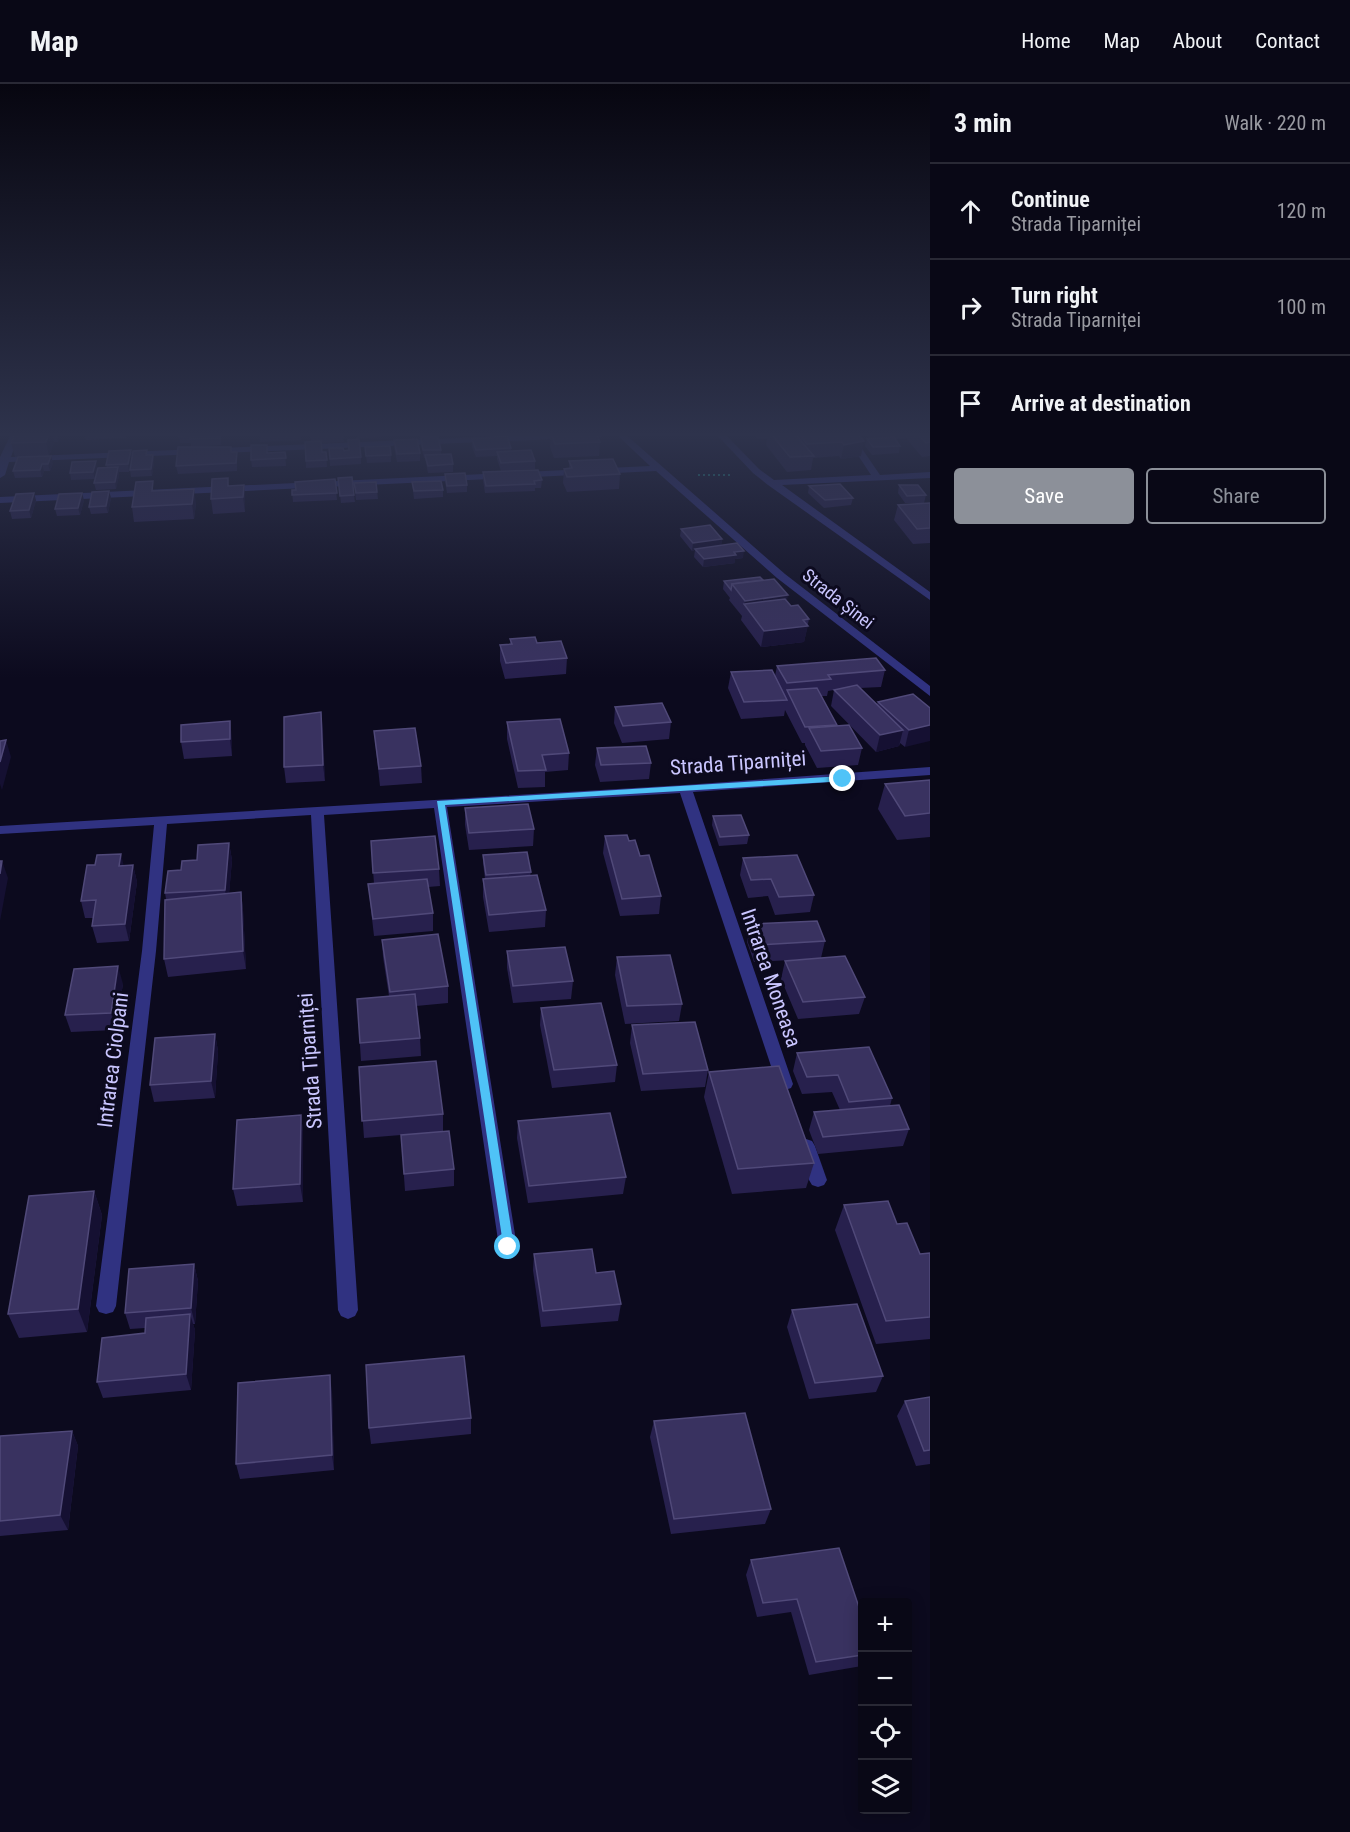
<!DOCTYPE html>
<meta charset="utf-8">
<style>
body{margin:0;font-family:"Roboto Condensed",sans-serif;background:#171623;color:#f1f3f6}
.controls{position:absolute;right:18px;bottom:18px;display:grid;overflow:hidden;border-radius:6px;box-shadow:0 3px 15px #0003}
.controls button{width:54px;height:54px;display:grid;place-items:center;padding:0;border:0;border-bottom:2px solid #292935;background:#090816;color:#f1f3f6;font:30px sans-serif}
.stop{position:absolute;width:18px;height:18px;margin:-14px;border:4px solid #4fc3f7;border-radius:50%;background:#fff}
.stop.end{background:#4fc3f7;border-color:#fff;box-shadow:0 2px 6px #0008}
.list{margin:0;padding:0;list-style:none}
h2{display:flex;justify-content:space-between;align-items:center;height:78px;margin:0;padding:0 24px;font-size:26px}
h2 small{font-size:20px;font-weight:400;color:#999aa1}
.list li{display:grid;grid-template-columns:39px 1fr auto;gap:18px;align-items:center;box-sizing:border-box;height:96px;padding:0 24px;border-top:2px solid #292935}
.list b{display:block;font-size:22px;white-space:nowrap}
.list p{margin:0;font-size:20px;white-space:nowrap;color:#999aa1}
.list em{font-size:20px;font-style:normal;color:#999aa1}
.actions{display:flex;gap:12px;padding:18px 24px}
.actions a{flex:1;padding:14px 0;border:2px solid #8c9099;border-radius:6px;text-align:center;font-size:21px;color:#8c9099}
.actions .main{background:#8c9099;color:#fff}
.icon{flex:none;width:33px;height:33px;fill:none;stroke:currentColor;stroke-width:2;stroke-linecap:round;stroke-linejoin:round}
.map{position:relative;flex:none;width:930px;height:1748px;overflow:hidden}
header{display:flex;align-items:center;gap:36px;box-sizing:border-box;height:84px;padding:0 30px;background:#090816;border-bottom:2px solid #292935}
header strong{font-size:28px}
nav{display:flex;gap:33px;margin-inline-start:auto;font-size:21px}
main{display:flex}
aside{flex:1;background:#090816}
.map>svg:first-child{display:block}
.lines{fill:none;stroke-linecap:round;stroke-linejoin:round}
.path{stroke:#22b8a6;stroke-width:2;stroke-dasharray:2 3;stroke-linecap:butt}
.minor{fill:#303281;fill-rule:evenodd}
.wall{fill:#27204d}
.shaded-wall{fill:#151032}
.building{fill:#393260;stroke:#504979;stroke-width:1.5}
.route{fill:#4fc3f7}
.labels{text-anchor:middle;stroke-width:6;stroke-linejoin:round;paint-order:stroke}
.far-street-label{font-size:18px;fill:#cac6ff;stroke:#0c0a1e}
.street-label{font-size:21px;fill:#cac6ff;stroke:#0c0a1e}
</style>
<header>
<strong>Map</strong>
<nav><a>Home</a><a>Map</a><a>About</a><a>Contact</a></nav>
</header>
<main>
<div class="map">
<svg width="930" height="1748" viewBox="0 0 930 1748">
<rect width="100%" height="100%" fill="#0c0a1e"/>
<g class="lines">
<polyline class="path" points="698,391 733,391"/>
<g class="minor">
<polygon points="11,350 19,350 11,373 549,350 605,350 601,353 9,378 5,391 0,394 0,373"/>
<polygon points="616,350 625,350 785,490 930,602 930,612 777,494 656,387 0,419 0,413 650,382"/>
<polygon points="716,350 725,350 759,385 774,396 871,391 844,350 852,350 880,391 930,388 930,394 782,401 930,508 930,516 768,401 753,389"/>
<polygon points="930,683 930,691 693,708 793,1000 791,1004 785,1006 779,1004 777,1000 680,709 447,723 517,1163 515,1169 508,1171 501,1169 499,1163 434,724 324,731 358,1226 355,1232 348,1235 341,1232 338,1226 311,731 167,740 156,867 116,1222 113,1228 106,1230 99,1228 96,1222 142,867 154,741 0,750 0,742 685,701"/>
<polygon points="806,1055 812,1057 815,1062 827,1096 824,1101 818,1103 812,1101 809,1096 797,1062 800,1057"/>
</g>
</g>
<g class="wall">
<polygon points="15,350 61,350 58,358 54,358 49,372 15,373 11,359"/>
<polygon points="84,350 127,350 126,354 86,356"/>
<polygon points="149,350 179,350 179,351 150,352"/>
<polygon points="179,350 221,350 221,361 191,363 191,359 180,359"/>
<polygon points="260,350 301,350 301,356 260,358"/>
<polygon points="310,350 343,350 344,358 321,359 322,368 326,368 327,383 306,384 305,358 311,358"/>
<polygon points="356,350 381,350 381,353 357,354"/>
<polygon points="418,350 435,350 435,352 419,353"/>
<polygon points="473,350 500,350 500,352 473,353"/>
<polygon points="551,350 600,358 599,372 554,374 550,363"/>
<polygon points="754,350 796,350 797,351 797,350 858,350 861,372 841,375 839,372 813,374 811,386 787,388 766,361 767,355 758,355"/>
<polygon points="866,350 930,350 930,372 922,373 905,353 905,355 895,355 900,362 899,369 872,371 865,362 867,355 870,355"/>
<polygon points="421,353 441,366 441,371 453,380 453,388 428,389 425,374 424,374 421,361"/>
<polygon points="472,355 511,364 511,367 535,377 535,385 501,387 497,375 497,372 476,373 472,363"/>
<polygon points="394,356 420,369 420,377 397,378 394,363"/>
<polygon points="365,363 391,371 391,378 367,379"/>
<polygon points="329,364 344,367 361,373 361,380 330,382"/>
<polygon points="131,366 132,373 129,388 119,388 119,391 116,405 96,406 94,399 107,384 106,381"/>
<polygon points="232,368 237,368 237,387 178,390 176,382"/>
<polygon points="285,368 286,382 252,383 251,376"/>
<polygon points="153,371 154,378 152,392 131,393 130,386"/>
<polygon points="18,373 53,379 50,387 44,387 42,393 15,394 13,387"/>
<polygon points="569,377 620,390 619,405 567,408 563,399 564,385 569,384"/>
<polygon points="97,384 95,395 71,396 70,389"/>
<polygon points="483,388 542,396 541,404 535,404 535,407 485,409 483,396"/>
<polygon points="445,390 467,401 467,408 447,409 445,397"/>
<polygon points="338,394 354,411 355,418 341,419"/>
<polygon points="335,395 337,416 293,418 292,406"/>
<polygon points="376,398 378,415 356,416 354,399"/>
<polygon points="412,398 443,406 443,413 414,415"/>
<polygon points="244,401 245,416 245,428 213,430 211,415 229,402"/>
<polygon points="899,401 926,411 924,419 905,419 898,409"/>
<polygon points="809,402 853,414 851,421 824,424 808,409"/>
<polygon points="155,406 196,419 194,435 134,438 132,423"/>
<polygon points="109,407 111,414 108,429 91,430 89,423"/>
<polygon points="36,416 31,434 12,435 10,427"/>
<polygon points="84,416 80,431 57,432 55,425"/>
<polygon points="930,419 930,459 913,460 894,436 898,421"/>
<polygon points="681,445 722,455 721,461 743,474 735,475 735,479 703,483 694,473 695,466 692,467 680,452"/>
<polygon points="763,496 787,517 791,522 809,535 804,558 761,563 741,536 742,532 729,516 730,514 723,505 724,497"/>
<polygon points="510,555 537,559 567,574 566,590 505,595 500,577 500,561 510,560"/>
<polygon points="777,582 885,586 881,603 860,604 877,620 878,618 930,624 905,663 900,659 899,662 876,668 831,622 834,606 828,607 827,612 821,612 837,641 837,642 862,664 858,681 817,684 805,661 805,659 802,659 785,626 784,632 741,635 728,604 731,588 775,592"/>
<polygon points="615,623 671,638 669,655 622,659 614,639"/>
<polygon points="321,628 325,697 286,699 284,683"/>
<polygon points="507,638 569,669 568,686 545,688 545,703 518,704 507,655"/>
<polygon points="374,647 421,682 422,699 380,702"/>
<polygon points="232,654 232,672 184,675 181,658"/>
<polygon points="597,664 651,679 649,695 600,698 595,681"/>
<polygon points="930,696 930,753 897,756 878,725 885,700"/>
<polygon points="465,724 534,745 533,762 469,766 465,741"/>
<polygon points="713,732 749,751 747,760 719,762 712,741"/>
<polygon points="605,752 629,757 640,772 661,812 659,830 620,832 603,769"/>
<polygon points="371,757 439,785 440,802 428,803 433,829 433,847 374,852 368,800 374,800"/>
<polygon points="229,759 232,776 229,809 241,808 243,826 246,885 168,893 164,875 166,815 165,809 181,786"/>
<polygon points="483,771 531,788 530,792 546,826 545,843 489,848 483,813 483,795 485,795 483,779"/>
<polygon points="743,774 814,811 810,828 775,831 768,812 748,814 740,791"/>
<polygon points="124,781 133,781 137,798 129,857 97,859 92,842 93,834 85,834 81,817"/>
<polygon points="751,840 825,857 821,874 865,913 859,930 798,935 781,895 785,877 812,875 754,878 747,858"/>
<polygon points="382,856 448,902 448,919 416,922 420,954 421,972 361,977 357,915 389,912 383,873"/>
<polygon points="507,867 573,897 571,915 513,919 507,884"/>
<polygon points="617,873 682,920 679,937 625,940 615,891"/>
<polygon points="123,900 115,946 71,948 65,931"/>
<polygon points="541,924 617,981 615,998 552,1004 540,941"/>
<polygon points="632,941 708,986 705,1003 641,1007 630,959"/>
<polygon points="215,950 218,967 215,1014 154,1018 150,1001"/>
<polygon points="797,969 892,1014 890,1022 909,1045 903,1062 818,1070 809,1046 814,1028 840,1026 832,1008 802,1010 793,987"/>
<polygon points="359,983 443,1030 443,1047 454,1085 454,1102 405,1107 401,1051 364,1054"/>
<polygon points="709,988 814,1079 806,1104 732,1110 704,1013"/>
<polygon points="301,1031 303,1048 303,1118 237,1122 233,1105"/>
<polygon points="518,1037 626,1093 623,1110 528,1119 517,1054"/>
<polygon points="94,1107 102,1131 87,1248 19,1254 8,1230"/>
<polygon points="844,1121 897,1140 920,1170 930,1169 930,1255 876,1260 835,1146"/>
<polygon points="534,1170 596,1189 621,1220 618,1237 541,1243 533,1186"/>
<polygon points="194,1180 198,1197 195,1240 193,1240 195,1246 191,1306 103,1314 97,1298 145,1249 145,1244 130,1245 125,1229"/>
<polygon points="792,1226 883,1292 876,1308 809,1315 787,1243"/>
<polygon points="332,1307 334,1386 240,1395 236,1380"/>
<polygon points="930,1313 930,1380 916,1382 897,1332 905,1317"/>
<polygon points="471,1334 471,1350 371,1360 369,1344"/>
<polygon points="654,1337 771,1425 765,1440 671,1450 650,1353"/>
<polygon points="72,1347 78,1362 68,1446 0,1452 0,1352"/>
<polygon points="751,1476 862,1532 862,1582 809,1591 791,1528 757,1533 746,1491"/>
</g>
<g class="shaded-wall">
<polygon points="49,350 52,350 54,358 49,372 46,358"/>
<polygon points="57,350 61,350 58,358"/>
<polygon points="864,357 861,372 841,375 844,361"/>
<polygon points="131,366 132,373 129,388 128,380"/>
<polygon points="153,371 154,378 152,392 151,385"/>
<polygon points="51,372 53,379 50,387 48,380"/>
<polygon points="96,377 97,384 95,395 93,388"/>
<polygon points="42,380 44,387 42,393 40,386"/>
<polygon points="118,383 119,391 116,405 115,398"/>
<polygon points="244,401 245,416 245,428 243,413"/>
<polygon points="194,405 196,419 194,435 192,420"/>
<polygon points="109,407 111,414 108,429 106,422"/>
<polygon points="34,409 36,416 31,434 29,426"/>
<polygon points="82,409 84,416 80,431 78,424"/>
<polygon points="722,455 721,463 695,465 695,466 692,467 693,459"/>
<polygon points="744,467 743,474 735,475 735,479 703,483 704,475 734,468"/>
<polygon points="788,511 785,527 744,520 745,517"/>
<polygon points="808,542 804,558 761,563 764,547"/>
<polygon points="321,628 323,644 325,697 323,681"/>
<polygon points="230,637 232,654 232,672 230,655"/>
<polygon points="930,641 930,657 905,663 909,646"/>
<polygon points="903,646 899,662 876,668 880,651"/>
<polygon points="6,656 11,673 2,706 0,700 0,678"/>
<polygon points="229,759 232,776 228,823 225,806"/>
<polygon points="121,770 125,787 119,782"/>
<polygon points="2,777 8,794 0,837 0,790"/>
<polygon points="133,781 137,798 129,857 125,840"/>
<polygon points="241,808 243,826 246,885 243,867"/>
<polygon points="118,882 123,900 115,946 111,929"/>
<polygon points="215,950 218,967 215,1014 211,997"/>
<polygon points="301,1031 303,1048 303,1118 300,1100"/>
<polygon points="94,1107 102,1131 87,1248 78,1225"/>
<polygon points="194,1180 198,1197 195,1240 191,1224"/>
<polygon points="190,1230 195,1246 191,1306 186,1290"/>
<polygon points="330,1291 332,1307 334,1386 332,1371"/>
<polygon points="72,1347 78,1362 68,1446 60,1431"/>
</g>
<g class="building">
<polygon points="15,350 49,350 46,358 11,359"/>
<polygon points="179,350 220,350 220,354 190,355 191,351 179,352"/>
<polygon points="260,350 283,350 260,351"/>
<polygon points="551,350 597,350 600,358 555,360"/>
<polygon points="771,350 795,350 814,372 790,373"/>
<polygon points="799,350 858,350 864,357 844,361 842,358 807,360"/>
<polygon points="918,350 930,350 930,358 926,359"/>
<polygon points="507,352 511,364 476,366 472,355"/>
<polygon points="421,353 438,353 441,366 423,366"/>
<polygon points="894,353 900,362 873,363 867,355"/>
<polygon points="359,355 361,373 330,375 329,364 343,364 344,367 349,366 348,356"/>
<polygon points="417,355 420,369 397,370 394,356"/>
<polygon points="321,357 322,368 326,368 327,376 306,377 305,358"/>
<polygon points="251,361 267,361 267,369 285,368 286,374 251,376"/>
<polygon points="390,362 391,371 366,372 365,363"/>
<polygon points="178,363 231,363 231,368 237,368 236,379 176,382"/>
<polygon points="131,366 128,380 106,381 109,367"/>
<polygon points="147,366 146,371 153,371 151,385 130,386 133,367"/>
<polygon points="531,366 535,377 501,379 497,368"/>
<polygon points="451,370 453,380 428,382 425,371"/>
<polygon points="51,372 48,380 42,380 40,386 13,387 18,373"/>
<polygon points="613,375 620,390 567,393 564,385 572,384 569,377"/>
<polygon points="96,377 93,388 70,389 72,378"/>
<polygon points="118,383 115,398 94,399 98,384"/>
<polygon points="538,386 542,396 534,397 535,400 486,402 483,388"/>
<polygon points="465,389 467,401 447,402 445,390"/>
<polygon points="352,393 354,411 340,412 338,394"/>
<polygon points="228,394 228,402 244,401 243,413 211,415 212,395"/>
<polygon points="335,395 337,409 292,411 292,406 296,406 295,398"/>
<polygon points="153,397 152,407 194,405 192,420 132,423 136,398"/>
<polygon points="441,397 443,406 414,407 412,398"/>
<polygon points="376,398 377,408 356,409 354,399"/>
<polygon points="840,400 853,414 825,416 809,402"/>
<polygon points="899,401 918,401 926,411 907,412"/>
<polygon points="109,407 106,422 89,423 92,408"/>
<polygon points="34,409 29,426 10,427 16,410"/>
<polygon points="82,409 78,424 55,425 59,410"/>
<polygon points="930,419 930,444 917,445 898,421"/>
<polygon points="710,441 722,455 693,459 681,445"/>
<polygon points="737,459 744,467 734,468 736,471 704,475 695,465"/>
<polygon points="760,493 763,496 732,500 731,506 724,497"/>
<polygon points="774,495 788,511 745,517 732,500"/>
<polygon points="785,515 791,522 798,521 809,535 803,536 808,542 764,547 744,520"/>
<polygon points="535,553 537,559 561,557 567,574 506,579 500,561 512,560 510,555"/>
<polygon points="876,574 885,586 828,591 831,595 787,599 777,582"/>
<polygon points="772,586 787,616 744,618 731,588"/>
<polygon points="857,601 903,646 880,651 834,606"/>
<polygon points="817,604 837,641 805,643 787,606"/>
<polygon points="913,610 930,624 930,641 909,646 878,618"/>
<polygon points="662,619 671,638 623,642 615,623"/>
<polygon points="321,628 323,681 284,683 284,633"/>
<polygon points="560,635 569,669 542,671 546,686 518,687 507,638"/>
<polygon points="230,637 230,655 181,658 181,641"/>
<polygon points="849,641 862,664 821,667 809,644"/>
<polygon points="415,644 421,682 379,685 374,647"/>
<polygon points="6,656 0,678 0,657"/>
<polygon points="646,662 651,679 601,681 597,664"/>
<polygon points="930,696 930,729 905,732 885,700"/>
<polygon points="528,720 534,745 469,749 465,724"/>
<polygon points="741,731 749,751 720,753 713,732"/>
<polygon points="627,751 629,757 635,756 640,772 649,771 661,812 622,815 605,752"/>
<polygon points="435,752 439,785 373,789 371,757"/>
<polygon points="229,759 225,806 165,809 168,787 181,786 182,777 197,776 198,761"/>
<polygon points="527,768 531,788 486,791 483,771"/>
<polygon points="121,770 119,782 133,781 125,840 92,842 96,816 81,817 87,781 95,781 97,771"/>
<polygon points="797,771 814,811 779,813 771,795 751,796 743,774"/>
<polygon points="0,777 2,777 0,790"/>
<polygon points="537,791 546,826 489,831 483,795"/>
<polygon points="427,795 433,829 373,835 368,800"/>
<polygon points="241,808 243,867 164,875 165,816"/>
<polygon points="817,837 825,857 758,861 751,840"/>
<polygon points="438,850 448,902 390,908 382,856"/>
<polygon points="565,863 573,897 513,902 507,867"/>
<polygon points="670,871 682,920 627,922 617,873"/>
<polygon points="845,872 865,913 803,918 785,877"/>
<polygon points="118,882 111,929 65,931 74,885"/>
<polygon points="415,910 420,954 360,959 357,915"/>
<polygon points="601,919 617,981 554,986 541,924"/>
<polygon points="695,938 708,986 643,990 632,941"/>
<polygon points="215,950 211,997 150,1001 155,954"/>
<polygon points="869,963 892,1014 849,1018 838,991 807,993 797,969"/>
<polygon points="436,977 443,1030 362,1037 359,983"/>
<polygon points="779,982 814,1079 738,1085 709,988"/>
<polygon points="899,1021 909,1045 823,1053 814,1028"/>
<polygon points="610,1029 626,1093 529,1102 518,1037"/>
<polygon points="301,1031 300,1100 233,1105 237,1036"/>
<polygon points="449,1047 454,1085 404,1090 401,1051"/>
<polygon points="94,1107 78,1225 8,1230 29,1112"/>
<polygon points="888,1117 897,1140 907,1139 920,1170 930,1169 930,1233 886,1237 844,1121"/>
<polygon points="592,1165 596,1189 614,1187 621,1220 543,1227 534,1170"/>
<polygon points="194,1180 191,1224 125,1229 129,1185"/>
<polygon points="857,1220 883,1292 815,1299 792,1226"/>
<polygon points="190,1230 186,1290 97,1298 102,1254 145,1249 146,1234"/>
<polygon points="464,1272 471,1334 369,1344 366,1281"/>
<polygon points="330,1291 332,1371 236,1380 238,1299"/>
<polygon points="930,1313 930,1366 924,1367 905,1317"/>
<polygon points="745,1329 771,1425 674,1435 654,1337"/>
<polygon points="72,1347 60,1431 0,1437 0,1352"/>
<polygon points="839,1464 862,1532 862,1571 816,1578 797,1515 763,1519 751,1476"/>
</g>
<linearGradient id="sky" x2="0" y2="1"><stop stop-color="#070610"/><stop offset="0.59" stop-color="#2e334c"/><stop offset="1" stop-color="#2e334c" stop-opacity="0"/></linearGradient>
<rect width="930" height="594" fill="url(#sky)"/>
<polygon class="route" points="843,692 847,695 846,697 445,721 514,1163 508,1168 504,1167 437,717"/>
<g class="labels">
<g class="far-street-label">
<text transform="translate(838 515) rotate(38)" y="6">Strada Șinei</text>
</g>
<g class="street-label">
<text transform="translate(738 679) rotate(-4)" y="7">Strada Tiparniței</text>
<text transform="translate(771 894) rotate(71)" y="7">Intrarea Moneasa</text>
<text transform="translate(113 976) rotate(-83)" y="7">Intrarea Ciolpani</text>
<text transform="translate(310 977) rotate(-94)" y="7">Strada Tiparniței</text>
</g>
</g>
</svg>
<div class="controls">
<button>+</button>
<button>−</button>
<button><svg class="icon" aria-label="locate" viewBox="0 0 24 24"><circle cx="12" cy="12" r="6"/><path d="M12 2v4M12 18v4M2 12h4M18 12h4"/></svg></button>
<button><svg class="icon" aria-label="layers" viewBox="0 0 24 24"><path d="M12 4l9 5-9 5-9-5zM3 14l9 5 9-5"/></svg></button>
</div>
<div class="stop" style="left:508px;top:1163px"></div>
<div class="stop end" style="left:843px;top:695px"></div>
</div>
<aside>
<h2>3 min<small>Walk · 220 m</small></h2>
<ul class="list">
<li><svg class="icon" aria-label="ahead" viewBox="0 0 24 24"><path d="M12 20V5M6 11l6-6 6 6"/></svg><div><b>Continue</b><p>Strada Tiparniței</p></div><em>120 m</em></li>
<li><svg class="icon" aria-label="right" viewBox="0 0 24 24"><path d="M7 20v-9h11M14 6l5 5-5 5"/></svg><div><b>Turn right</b><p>Strada Tiparniței</p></div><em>100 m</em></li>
<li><svg class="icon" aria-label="arrive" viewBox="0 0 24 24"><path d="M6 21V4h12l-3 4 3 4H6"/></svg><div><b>Arrive at destination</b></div></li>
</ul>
<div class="actions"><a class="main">Save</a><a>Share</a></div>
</aside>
</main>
